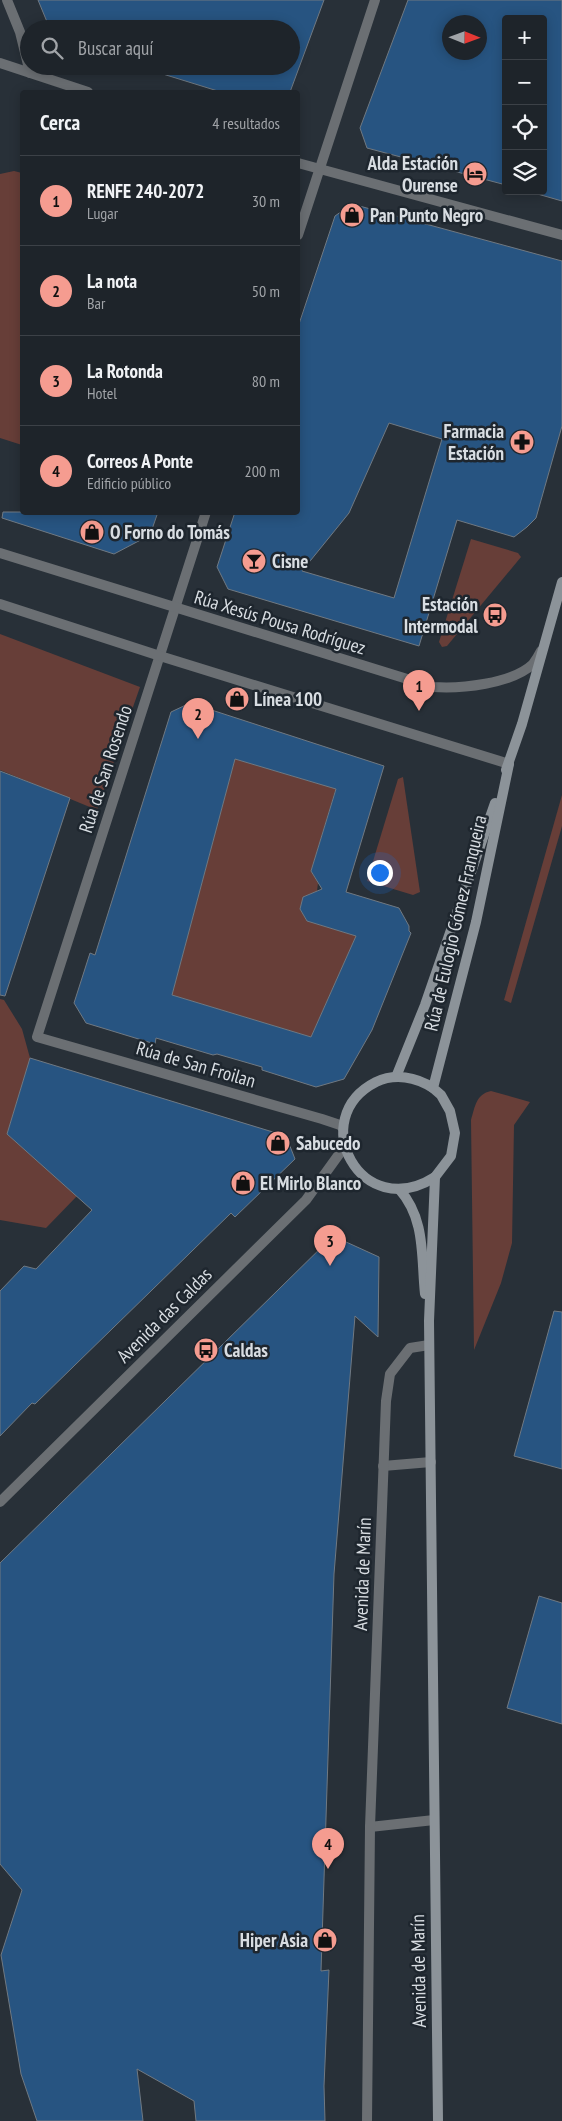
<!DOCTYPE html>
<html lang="es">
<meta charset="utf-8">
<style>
body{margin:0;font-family:"PT Sans Narrow",sans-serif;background:#262c32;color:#f1f3f6}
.controls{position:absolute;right:15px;top:15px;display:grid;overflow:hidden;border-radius:5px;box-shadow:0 2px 12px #0003}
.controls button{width:45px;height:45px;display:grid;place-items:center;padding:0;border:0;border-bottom:1px solid #3c4147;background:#1e242a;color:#f1f3f6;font:25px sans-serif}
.compass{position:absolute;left:442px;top:15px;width:45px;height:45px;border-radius:50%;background:#1e242a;box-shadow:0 2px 12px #0003;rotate:91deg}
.you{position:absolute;left:379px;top:872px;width:18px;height:18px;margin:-12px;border:4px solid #fff;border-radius:50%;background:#1a73e8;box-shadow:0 0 0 8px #1a73e833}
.badge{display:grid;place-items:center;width:32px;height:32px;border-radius:50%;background:#f59c90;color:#111;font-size:16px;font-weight:700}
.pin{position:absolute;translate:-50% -41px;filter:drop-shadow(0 1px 2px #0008)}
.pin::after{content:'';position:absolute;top:26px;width:18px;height:15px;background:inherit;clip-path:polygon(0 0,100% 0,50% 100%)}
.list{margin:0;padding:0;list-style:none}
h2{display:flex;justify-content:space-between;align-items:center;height:65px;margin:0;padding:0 20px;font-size:21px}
h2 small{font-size:16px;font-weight:400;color:#a1a4a8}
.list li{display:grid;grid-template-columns:32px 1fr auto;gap:15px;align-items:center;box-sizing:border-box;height:90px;padding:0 20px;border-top:1px solid #3c4147}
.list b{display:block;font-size:19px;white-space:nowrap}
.list p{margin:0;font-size:16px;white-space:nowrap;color:#a1a4a8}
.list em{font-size:16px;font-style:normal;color:#a1a4a8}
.icon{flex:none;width:28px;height:28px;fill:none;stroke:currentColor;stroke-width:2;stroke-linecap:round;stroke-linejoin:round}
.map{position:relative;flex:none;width:562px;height:2121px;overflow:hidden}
.search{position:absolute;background:#1e242a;box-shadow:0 2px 12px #0003;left:20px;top:20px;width:280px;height:55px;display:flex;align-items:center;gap:12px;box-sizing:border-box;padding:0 18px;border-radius:28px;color:#a1a4a8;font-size:19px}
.panel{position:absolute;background:#1e242a;box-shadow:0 2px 12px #0003;left:20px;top:90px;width:280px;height:425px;border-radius:5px}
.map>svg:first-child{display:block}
.green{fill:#673e38}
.building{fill:#275481;stroke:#707982;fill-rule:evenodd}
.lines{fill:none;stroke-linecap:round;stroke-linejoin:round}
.minor{stroke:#6b6f73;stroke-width:10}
.tertiary{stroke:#6b6f73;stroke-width:10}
.secondary{stroke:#8c9399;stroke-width:10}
.labels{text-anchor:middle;stroke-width:5;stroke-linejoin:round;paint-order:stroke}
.poi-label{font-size:19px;font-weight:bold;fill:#d8dde2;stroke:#1e262e;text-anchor:start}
.street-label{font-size:19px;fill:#d8dde2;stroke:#1e262e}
</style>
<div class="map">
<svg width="562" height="2121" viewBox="0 0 562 2121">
<rect width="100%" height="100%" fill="#283038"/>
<g class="green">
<polygon points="14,171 22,173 22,445 0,438 0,174"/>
<polygon points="471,539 518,553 521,557 447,646 442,647 439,642"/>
<polygon points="0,634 140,687 97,810 0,770"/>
<polygon points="235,759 319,784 329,779 338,781 311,871 318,883 317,891 303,897 300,909 307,921 356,936 311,1037 172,995"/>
<polygon points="403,777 420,892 413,895 367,881 398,779"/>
<polygon points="562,795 562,826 511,1003 504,1000"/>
<polygon points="0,999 4,1000 22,1029 30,1058 7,1134 77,1196 46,1228 0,1220"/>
<path d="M491,1091L530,1102L514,1125L512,1243L501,1283L474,1350L471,1120C475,1107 476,1094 491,1091Z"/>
</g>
<g class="building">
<polygon points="38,0 324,0 290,92 221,92 137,66 291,66 291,29 50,29"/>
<path d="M408,0H562V201L527,191H543V19H506V185L367,148L360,128ZM450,22H480V52H450Z"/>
<path d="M352,204L562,261V426L536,518L527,527L514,537L457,520L419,646L228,589L217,567L235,512H298V327L335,216ZM389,423L442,439L394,598L302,571L349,513Z"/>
<polygon points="3,512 158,512 150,535 114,554 2,518"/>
<path d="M190,703L384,766L346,892L399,908L409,926V931L411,933L372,1030L344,1079L316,1087L262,1070V1067L217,1054L213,1055L156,1038L155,1044L86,1023L74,1003L90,953L95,955L171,712ZM235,759L336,789L311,871L322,889L303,897L300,909L307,921L356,936L311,1037L172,995Z"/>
<polygon points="0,771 70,798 5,996 0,995"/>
<polygon points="30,1058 286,1136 295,1159 235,1217 231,1213 35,1404 32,1403 0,1436 0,1291 24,1266 36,1269 92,1210 7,1134"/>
<polygon points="333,1236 379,1257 378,1337 355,1316 334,1574 321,1971 329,1970 324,2086 325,2121 196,2121 194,2101 137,2069 143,2121 37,2121 21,2074 1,1955 22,1890 0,1864 0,1563"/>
<polygon points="554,1311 562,1312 562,1469 514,1456"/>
<polygon points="539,1596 562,1603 562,1724 507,1708"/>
</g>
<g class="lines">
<g class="minor">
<polyline points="7,0 20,32 30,73"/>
<polyline points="0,63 88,92"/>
<polyline points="298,163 562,235"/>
<polyline points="298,235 375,0"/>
<polyline points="206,512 37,1037 322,1119 340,1125 343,1128"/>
<path d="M0,553L433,687C460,689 512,684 533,664C536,660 539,655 541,651"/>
<polyline points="0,604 160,656 509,764"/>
<polyline points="383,1466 431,1462"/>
<polyline points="370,1827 434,1820"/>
<polyline points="367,2121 370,1827 386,1401 390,1374 410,1348 429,1345"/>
</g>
<polyline class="tertiary" points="0,1502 306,1200 345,1146"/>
<g class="secondary">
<polyline points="506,770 522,724 562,582"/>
<polyline points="396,1077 425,1005 495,803"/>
<path d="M433,1088C416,1077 395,1073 376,1082C305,1118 361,1224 435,1177"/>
<path d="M399,1189C426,1219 421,1257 425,1294"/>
<polyline points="438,2121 429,1321 435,1177 451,1156 455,1133 450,1111 441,1095 433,1088 476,922 509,764"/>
</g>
</g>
<defs>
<symbol id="hotel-disc" viewBox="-11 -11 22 22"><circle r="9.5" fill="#f59c90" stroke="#1e262e"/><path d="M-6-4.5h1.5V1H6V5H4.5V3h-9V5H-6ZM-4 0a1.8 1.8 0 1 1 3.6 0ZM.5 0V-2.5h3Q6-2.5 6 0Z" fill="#111"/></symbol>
<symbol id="shop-disc" viewBox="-11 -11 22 22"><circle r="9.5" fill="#f59c90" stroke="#1e262e"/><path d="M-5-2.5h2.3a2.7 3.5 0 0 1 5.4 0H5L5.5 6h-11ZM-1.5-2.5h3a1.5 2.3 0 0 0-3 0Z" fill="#111"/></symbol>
<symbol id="pharmacy-disc" viewBox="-11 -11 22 22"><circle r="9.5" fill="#f59c90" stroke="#1e262e"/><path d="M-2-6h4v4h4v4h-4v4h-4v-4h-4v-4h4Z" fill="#111"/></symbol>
<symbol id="bar-disc" viewBox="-11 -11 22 22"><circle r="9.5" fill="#f59c90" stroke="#1e262e"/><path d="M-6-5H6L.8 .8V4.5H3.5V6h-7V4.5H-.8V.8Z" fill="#111"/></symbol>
<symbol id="bus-disc" viewBox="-11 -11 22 22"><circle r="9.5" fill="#f59c90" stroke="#1e262e"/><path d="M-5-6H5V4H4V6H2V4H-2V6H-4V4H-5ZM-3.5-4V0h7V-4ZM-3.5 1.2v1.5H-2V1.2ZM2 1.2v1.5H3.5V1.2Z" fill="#111"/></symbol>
</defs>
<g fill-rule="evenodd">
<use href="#hotel-disc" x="461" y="160" width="28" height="28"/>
<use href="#shop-disc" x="338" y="201" width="28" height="28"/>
<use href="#pharmacy-disc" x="508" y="428" width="28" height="28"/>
<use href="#shop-disc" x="78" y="518" width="28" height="28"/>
<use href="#bar-disc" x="240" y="547" width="28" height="28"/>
<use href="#bus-disc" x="481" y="601" width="28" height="28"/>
<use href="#shop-disc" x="223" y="685" width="28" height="28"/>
<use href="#shop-disc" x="264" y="1129" width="28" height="28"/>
<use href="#shop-disc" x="229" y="1169" width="28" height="28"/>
<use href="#bus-disc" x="192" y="1336" width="28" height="28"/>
<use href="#shop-disc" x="311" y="1926" width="28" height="28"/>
</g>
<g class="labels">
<g class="poi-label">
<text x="458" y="170" text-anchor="end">Alda Estación<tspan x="458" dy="22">Ourense</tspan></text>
<text x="370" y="222">Pan Punto Negro</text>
<text x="504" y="438" text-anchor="end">Farmacia<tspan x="504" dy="22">Estación</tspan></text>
<text x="110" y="539">O Forno do Tomás</text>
<text x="272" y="568">Cisne</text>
<text x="478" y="611" text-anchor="end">Estación<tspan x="478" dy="22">Intermodal</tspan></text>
<text x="254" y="706">Línea 100</text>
<text x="296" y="1150">Sabucedo</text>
<text x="260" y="1190">El Mirlo Blanco</text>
<text x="224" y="1357">Caldas</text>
<text x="308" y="1947" text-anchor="end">Hiper Asia</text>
</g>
<g class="street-label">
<text transform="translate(280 622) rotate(17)" y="7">Rúa Xesús Pousa Rodríguez</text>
<text transform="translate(105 769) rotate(-72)" y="7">Rúa de San Rosendo</text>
<text transform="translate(455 923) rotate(-77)" y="7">Rúa de Eulogio Gómez Franqueira</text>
<text transform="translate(196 1064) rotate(16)" y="7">Rúa de San Froilan</text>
<text transform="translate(164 1315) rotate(-45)" y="7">Avenida das Caldas</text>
<text transform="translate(362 1574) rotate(-88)" y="7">Avenida de Marín</text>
<text transform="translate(418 1971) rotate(-91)" y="7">Avenida de Marín</text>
</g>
</g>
</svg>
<div class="controls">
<button>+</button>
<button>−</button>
<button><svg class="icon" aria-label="locate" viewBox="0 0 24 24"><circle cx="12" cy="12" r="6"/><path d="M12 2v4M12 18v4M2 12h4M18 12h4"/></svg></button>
<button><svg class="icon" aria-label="layers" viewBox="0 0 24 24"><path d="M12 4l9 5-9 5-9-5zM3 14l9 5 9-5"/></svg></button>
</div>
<svg class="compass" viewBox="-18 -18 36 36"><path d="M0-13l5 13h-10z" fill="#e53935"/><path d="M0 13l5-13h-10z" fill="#a1a4a8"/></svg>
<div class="you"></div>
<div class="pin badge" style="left:419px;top:711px">1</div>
<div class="pin badge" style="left:198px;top:739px">2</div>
<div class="pin badge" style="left:330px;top:1266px">3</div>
<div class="pin badge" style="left:328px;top:1869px">4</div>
<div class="search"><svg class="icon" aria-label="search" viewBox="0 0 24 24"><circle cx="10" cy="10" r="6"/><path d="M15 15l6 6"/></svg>Buscar aquí</div>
<section class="panel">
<h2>Cerca<small>4 resultados</small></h2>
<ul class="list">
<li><span class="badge">1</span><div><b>RENFE 240-2072</b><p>Lugar</p></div><em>30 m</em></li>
<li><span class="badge">2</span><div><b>La nota</b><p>Bar</p></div><em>50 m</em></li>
<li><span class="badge">3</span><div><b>La Rotonda</b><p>Hotel</p></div><em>80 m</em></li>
<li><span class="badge">4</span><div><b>Correos A Ponte</b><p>Edificio público</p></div><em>200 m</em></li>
</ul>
</section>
</div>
